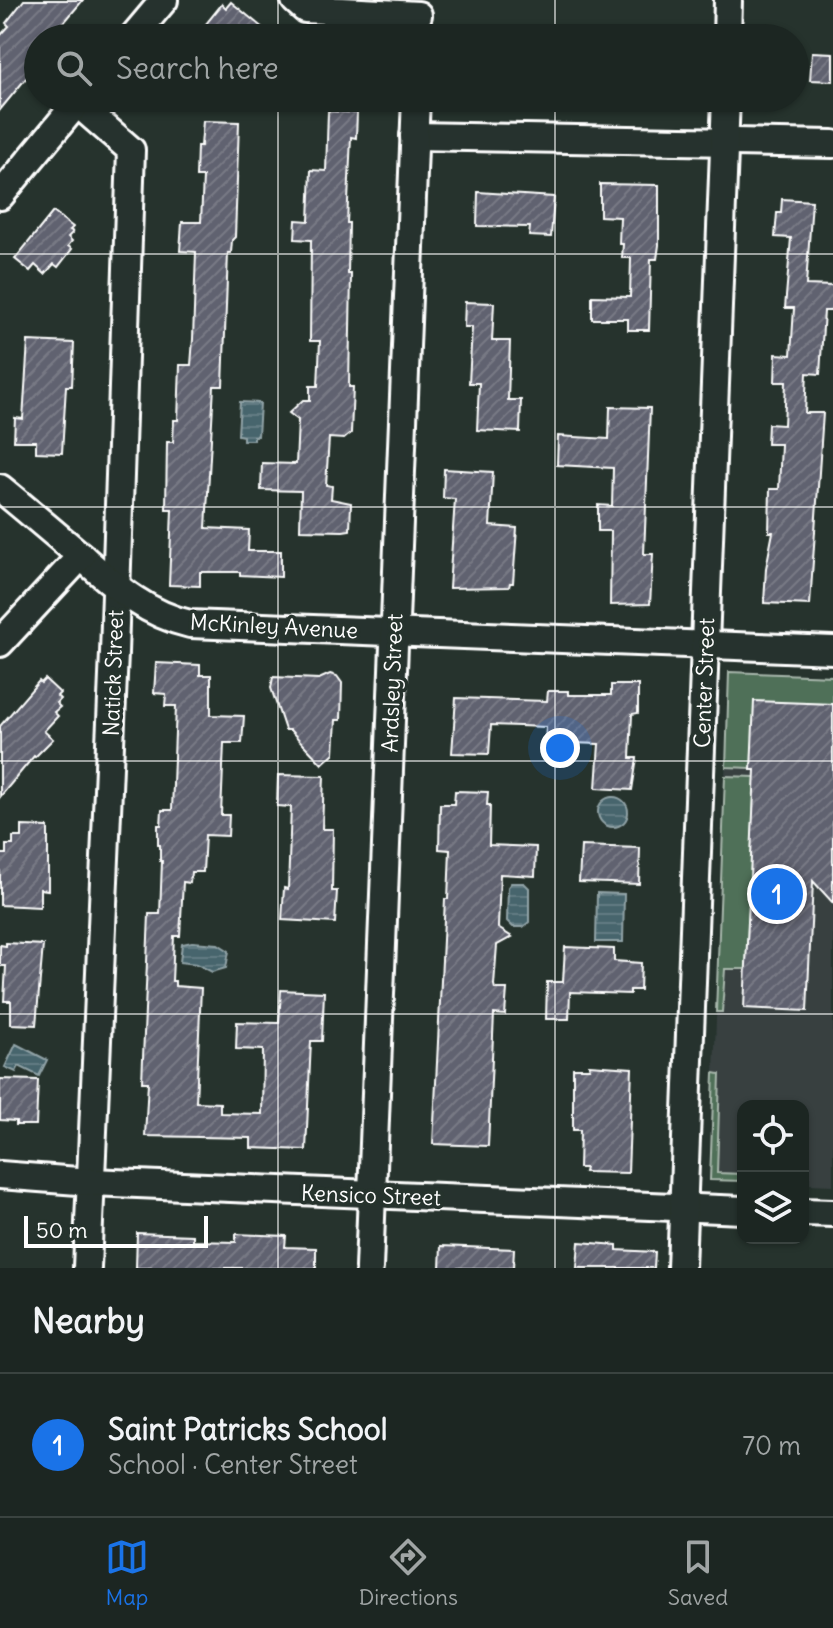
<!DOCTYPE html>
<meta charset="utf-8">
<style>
body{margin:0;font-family:Delius,sans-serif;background:#252e2a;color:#f1f3f6}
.controls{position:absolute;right:24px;bottom:24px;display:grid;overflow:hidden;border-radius:16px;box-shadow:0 2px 6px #0004}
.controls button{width:72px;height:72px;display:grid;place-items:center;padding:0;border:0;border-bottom:2px solid #3a4340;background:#1c2622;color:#f1f3f6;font:40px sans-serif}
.scale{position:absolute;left:24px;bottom:20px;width:184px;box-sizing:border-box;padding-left:8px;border:4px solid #fff;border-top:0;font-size:22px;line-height:28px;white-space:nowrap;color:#fff;-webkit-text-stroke:6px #26332d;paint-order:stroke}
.you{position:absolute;left:560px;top:748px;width:28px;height:28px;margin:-20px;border:6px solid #fff;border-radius:50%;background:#1a73e8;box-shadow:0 0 0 12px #1a73e833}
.badge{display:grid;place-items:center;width:52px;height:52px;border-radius:50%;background:#1a73e8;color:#fff;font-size:26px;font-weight:700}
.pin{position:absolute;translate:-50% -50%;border:4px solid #fff;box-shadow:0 2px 8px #0006}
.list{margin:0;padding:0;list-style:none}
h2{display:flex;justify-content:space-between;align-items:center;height:104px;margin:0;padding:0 32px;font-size:34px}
h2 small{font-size:26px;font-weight:400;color:#a0a5a5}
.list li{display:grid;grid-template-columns:52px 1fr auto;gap:24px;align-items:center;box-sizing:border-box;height:144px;padding:0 32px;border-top:2px solid #3a4340}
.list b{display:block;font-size:30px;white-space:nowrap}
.list p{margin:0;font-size:26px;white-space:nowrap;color:#a0a5a5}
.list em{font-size:26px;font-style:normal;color:#a0a5a5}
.icon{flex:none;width:44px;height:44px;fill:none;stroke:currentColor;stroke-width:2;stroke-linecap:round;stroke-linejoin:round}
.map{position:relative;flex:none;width:833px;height:1268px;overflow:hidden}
.search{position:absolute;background:#1c2622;box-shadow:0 2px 6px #0004;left:24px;right:24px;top:24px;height:88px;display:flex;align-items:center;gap:20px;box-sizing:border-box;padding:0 28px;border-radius:44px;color:#a0a5a5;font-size:30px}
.sheet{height:248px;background:#1c2622}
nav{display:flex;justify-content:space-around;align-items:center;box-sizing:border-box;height:112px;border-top:2px solid #3a4340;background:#1c2622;font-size:22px;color:#a0a5a5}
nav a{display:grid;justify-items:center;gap:4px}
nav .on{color:#1a73e8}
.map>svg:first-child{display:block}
.built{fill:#374141}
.green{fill:#506f58;stroke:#a8b7ac;stroke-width:2}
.water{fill:url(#water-rules);stroke:#91a3a7;stroke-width:2}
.building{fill:url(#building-hatch);stroke:#fff;stroke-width:2}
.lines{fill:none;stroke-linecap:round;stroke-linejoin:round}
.street-casing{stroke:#fff;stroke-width:32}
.street{stroke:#26332d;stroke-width:26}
.grid{fill:none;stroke:#fff;stroke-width:2;stroke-opacity:0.55}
.labels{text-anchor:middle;stroke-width:7;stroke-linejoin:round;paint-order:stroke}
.street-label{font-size:22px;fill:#fff;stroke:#26332d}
</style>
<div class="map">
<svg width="833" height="1268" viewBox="0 0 833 1268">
<defs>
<pattern id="water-rules" width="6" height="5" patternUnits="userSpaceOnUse" patternTransform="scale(2)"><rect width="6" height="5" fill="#47656d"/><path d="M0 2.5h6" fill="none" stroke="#637c83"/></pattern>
<pattern id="building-hatch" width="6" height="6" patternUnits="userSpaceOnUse" patternTransform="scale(2)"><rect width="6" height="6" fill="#606270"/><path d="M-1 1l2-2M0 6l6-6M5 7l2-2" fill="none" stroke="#787a85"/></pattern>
</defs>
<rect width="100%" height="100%" fill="#26332d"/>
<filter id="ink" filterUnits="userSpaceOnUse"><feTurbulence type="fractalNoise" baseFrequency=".0125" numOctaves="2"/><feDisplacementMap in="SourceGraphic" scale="16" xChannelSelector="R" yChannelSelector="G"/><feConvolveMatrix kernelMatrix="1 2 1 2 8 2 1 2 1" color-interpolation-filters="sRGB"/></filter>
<g filter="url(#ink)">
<polygon class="built" points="729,672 833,676 833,1185 810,1184 810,1177 803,1177 803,1106 743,1106 743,1181 710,1180"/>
<g class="green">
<polygon points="729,672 833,676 833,704 751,768 726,767"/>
<polygon points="725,776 755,777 746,969 725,969 722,1012 716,1012"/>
<polygon points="714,1073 720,1074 717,1173 743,1174 743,1181 710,1180"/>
</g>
<g class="water">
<polygon points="240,402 260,403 258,436 254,436 254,440 243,440 243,436 238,435"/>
<circle cx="613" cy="812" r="15"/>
<polygon points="511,883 524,883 529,888 529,922 523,927 513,927 507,921 508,887"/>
<polygon points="597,893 624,894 623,942 596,942"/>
<polygon points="192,942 218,944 229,951 226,968 212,972 197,964 180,962 182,944"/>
<polygon points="16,1044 47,1060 39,1076 19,1066 16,1072 5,1067"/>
</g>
<g class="building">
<polygon points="24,0 83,0 51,38 38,38 38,86 27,77 0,110 0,36 9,26 6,23"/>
<polygon points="231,2 275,38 211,38 201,30 222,4 226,8"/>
<polygon points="812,52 833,53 833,81 810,80"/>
<polygon points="328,111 357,113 356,138 351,137 347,223 349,223 348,274 351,274 349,387 353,387 351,433 344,439 329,438 326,485 332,486 331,499 351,503 350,530 343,531 300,530 301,491 261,490 262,463 296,464 298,420 289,413 303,400 310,400 310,386 318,386 320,341 310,341 311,240 295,239 296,220 309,221 311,170 326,171"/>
<polygon points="203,121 239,122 235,237 232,240 231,253 228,253 223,386 214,386 206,528 249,530 248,551 281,551 281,577 240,575 240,572 200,572 200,586 169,585 172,509 166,509 167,442 173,442 174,420 178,420 180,365 191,365 193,339 196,252 180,251 182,222 201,222 203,177 196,177 197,146 201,146"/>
<polygon points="600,184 659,185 659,245 657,259 651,259 649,330 628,330 628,319 592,319 592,296 630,297 631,258 622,258 623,244 619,244 620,217 600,216"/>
<polygon points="478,192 554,197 551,237 529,236 530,227 477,226"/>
<polygon points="782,199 812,201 806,285 833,286 833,311 824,311 820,374 807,373 805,413 823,413 810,605 764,603 766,568 773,532 769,532 770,489 779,489 781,444 767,444 768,424 784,425 786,382 775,382 776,354 791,355 794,308 785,308 791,238 775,237 777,213 781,213"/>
<polygon points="53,212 73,227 70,230 73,232 68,237 72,241 68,246 72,249 58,267 54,264 45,274 35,265 30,271 15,259"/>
<polygon points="465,302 494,303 492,341 510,341 508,400 521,400 520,432 477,430 479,383 469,383 472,327 464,327"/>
<polygon points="28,341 74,343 72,386 66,386 62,453 36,452 36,441 14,441 15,418 23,419"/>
<polygon points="610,407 650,408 644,554 653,554 650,604 610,605 611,531 598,531 598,505 612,506 613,468 557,465 558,436 609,439"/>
<polygon points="444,469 493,472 490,526 517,528 513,583 510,583 509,587 449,588 455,499 443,498"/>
<polygon points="156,663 200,665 200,675 211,675 211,715 244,716 242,743 224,743 221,815 229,815 228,836 205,835 203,872 191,872 190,883 183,882 180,936 174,936 172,981 175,981 175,986 201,988 196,1102 220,1103 220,1113 262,1114 263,1050 236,1049 237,1022 279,1023 281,990 324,992 322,1041 311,1041 306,1150 251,1148 251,1138 145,1136 148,1082 142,1082 149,914 160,914 162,861 160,861 160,845 158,845 158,825 161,825 162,810 172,810 176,706 165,706 166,694 154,693"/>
<polygon points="330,674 337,676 342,683 341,720 336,720 334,753 322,764 290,730 285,730 271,688 273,677 319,679"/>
<polygon points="45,679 60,693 57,696 60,699 56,703 60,707 54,712 58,716 44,731 53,739 35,757 34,756 0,797 0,726 39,681 41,683"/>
<polygon points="611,685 638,685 638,713 632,714 630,758 637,758 632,790 596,788 599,744 545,742 546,727 491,725 489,754 452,753 456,698 547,701 548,691 568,691 568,695 611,695"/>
<polygon points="754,701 833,704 833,903 813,881 807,1011 744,1008 755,770 751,770"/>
<polygon points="278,775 324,776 322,829 333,829 332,891 337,891 335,923 282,920 284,888 288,889 291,807 277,806"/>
<polygon points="455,791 488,792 487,805 490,805 489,845 536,847 535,876 500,874 498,928 512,937 497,945 494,985 495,989 507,989 505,1015 494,1014 488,1146 433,1144 445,899 448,899 450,850 439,849 440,804 454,804"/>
<polygon points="22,826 48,827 48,890 40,889 40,907 0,905 0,854 6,854 6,845 13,845 13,837 22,837"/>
<polygon points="581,846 640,848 639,884 579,882"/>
<polygon points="6,943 43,945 36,1025 11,1024 11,1001 4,1001 6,966 0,966 0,945 6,946"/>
<polygon points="565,947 614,949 614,961 641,963 640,990 630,990 630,994 570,992 569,1019 546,1019 547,982 563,982"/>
<polygon points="589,1065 632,1068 628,1173 584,1172 585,1168 579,1168 580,1130 573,1130 573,1068 590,1068"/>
<polygon points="0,1079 38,1080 36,1125 16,1125 16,1121 0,1120"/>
<polygon points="137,1233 193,1235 193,1241 236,1242 236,1234 286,1236 285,1247 316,1248 316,1268 136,1268"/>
<polygon points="579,1242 617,1245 617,1250 655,1252 654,1268 577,1268"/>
<polygon points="441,1246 514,1249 513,1268 440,1268"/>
</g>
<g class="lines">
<defs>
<g id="street">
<polyline points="295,0 305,9 418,15"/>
<polyline points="132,38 164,0"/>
<polyline points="727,38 728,0"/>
<polyline points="77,103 131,150 114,653 87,1268"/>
<polyline points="414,136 833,144"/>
<polyline points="0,196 81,98"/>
<path d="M0,488C27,510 54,533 81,556C114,585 145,614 190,624L833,650"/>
<polyline points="0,643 81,556"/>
<polyline points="0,1175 91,1182 743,1210"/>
<polyline points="803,1212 833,1213"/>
<polyline points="369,1268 416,98"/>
<polyline points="681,1268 726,98"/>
</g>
</defs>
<use href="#street" class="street-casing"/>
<use href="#street" class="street"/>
</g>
</g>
<path class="grid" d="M278,0V38M555,0V38M278,98V1268M555,98V1268M0,254H833M0,507H833M0,761H833M0,1014H833"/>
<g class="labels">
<g class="street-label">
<text transform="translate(274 626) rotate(3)" y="8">McKinley Avenue</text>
<text transform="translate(113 673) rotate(-88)" y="8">Natick Street</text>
<text transform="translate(392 683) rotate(-88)" y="8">Ardsley Street</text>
<text transform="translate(704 683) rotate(-88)" y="8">Center Street</text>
<text transform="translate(371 1195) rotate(2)" y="8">Kensico Street</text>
</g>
</g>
</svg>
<div class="controls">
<button><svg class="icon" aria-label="locate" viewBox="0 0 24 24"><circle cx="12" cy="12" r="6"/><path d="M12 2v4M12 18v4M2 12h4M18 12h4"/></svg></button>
<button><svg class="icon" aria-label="layers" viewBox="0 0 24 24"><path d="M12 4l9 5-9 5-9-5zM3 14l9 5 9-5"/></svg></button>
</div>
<div class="scale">50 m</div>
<div class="you"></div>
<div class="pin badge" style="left:777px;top:894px">1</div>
<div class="search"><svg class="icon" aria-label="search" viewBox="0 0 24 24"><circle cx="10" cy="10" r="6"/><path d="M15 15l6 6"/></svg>Search here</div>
</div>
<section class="sheet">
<h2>Nearby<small></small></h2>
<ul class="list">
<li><span class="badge">1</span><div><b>Saint Patricks School</b><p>School · Center Street</p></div><em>70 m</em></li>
</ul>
</section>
<nav>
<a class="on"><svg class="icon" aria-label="map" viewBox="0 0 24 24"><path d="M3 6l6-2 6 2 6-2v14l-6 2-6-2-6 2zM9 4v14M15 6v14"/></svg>Map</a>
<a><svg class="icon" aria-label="directions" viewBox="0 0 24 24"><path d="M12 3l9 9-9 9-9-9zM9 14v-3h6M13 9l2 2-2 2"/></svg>Directions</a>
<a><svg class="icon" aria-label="saved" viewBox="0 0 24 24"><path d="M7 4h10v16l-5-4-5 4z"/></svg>Saved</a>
</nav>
